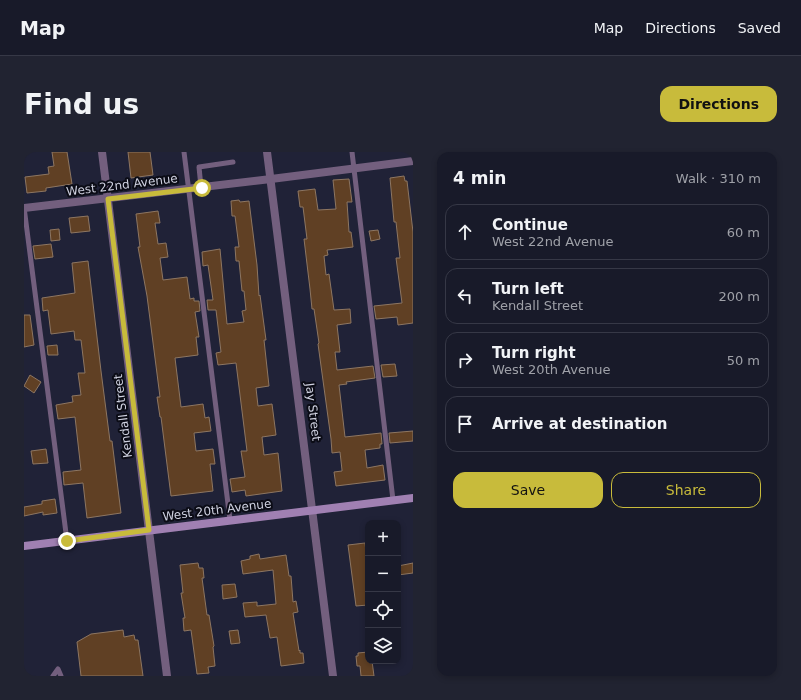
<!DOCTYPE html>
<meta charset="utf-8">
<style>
body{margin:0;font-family:"DejaVu Sans",sans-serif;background:#212331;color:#f1f3f6}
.controls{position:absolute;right:12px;bottom:12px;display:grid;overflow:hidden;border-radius:8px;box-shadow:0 2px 6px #0003}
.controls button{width:36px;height:36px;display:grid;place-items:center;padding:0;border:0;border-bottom:1px solid #363846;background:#181a29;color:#f1f3f6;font:20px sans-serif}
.stop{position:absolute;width:12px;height:12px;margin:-9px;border:3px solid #c8bb3b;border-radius:50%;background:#fff}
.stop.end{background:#c8bb3b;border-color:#fff;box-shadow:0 1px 4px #0008}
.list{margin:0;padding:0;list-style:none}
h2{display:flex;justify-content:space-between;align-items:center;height:52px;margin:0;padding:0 16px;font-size:17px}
h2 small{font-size:13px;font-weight:400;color:#9fa1a8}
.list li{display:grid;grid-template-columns:26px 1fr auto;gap:12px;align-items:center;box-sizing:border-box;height:56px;margin:0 8px 8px;padding:0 8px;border:1px solid #363846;border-radius:12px}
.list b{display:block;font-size:15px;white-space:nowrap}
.list p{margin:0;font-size:13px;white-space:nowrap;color:#9fa1a8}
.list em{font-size:13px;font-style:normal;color:#9fa1a8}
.actions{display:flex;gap:8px;padding:12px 16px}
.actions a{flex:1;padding:9px 0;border:1px solid #c8bb3b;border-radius:12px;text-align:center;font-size:14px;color:#c8bb3b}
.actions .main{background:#c8bb3b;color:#111}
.icon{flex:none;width:22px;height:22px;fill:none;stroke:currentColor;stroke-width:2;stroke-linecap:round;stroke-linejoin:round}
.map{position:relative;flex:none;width:389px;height:524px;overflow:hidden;border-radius:12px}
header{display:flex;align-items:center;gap:24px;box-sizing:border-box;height:56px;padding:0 20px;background:#181a29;border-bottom:1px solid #363846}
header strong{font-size:19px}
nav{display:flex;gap:22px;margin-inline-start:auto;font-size:14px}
.intro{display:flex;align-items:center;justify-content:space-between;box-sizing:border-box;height:96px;padding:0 24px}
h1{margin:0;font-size:28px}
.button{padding:10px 18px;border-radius:12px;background:#c8bb3b;color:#111;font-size:14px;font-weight:700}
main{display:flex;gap:24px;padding:0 24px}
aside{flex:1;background:#181a29;border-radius:12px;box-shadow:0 2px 6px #0003}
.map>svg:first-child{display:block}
.building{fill:#604024;stroke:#8d7662}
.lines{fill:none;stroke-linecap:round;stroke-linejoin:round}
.lane{stroke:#735f7e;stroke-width:5}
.street{stroke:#735f7e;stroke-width:8}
.secondary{stroke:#a080b2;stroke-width:8}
.route{stroke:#c8bb3b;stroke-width:5}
.labels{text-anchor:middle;stroke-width:4;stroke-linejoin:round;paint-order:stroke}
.street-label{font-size:12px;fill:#cfd1e0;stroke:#0b0c16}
</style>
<header>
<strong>Map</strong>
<nav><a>Map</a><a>Directions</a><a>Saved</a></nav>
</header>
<div class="intro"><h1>Find us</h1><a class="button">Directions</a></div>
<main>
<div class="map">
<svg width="389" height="524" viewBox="0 0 389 524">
<rect width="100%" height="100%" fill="#202237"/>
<g class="building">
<polygon points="28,0 43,0 48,32 22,36 22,39 3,41 1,25 25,22 24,15 30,14"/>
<polygon points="104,0 126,0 129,23 107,26"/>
<polygon points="380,24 381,29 383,29 389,80 389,171 374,173 373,165 352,167 350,154 378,151 372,106 376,106 372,70 370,70 366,26"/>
<polygon points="325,27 328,50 323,50 325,80 327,80 329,95 303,98 304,103 300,104 302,123 305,122 310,158 326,157 327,171 313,173 316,200 311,200 313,218 349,214 351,226 322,230 323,232 315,233 321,285 357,281 358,292 356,292 356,296 341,298 343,316 359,313 361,328 312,334 310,320 318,319 318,318 316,300 308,301 307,287 294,192 295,191 290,157 288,157 286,137 280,87 283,87 279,55 276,55 274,39 291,37 294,58 312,57 309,28"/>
<polygon points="215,48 216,50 225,49 233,113 235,144 236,143 242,188 240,188 245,234 232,236 234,254 248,252 252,283 238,285 240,303 254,301 258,339 222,344 221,338 208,340 206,327 221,325 217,299 223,299 212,211 194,213 192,201 197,200 192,158 184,158 183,148 189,148 184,113 179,114 178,100 196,97 203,172 220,170 218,159 222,158 220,139 218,139 215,109 212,109 211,95 215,95 211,64 208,64 207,49"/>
<polygon points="134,59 136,71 131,71 134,92 142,91 144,105 136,106 139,128 163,125 166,147 170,146 170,149 175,149 176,159 171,160 175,185 172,185 174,203 151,206 157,255 179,252 181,266 185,265 187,279 170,281 172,299 189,297 191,312 186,312 189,339 147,344 137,265 136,265 133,245 136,245 123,144 114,95 116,95 112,62"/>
<polygon points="64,64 66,79 47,81 45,66"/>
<polygon points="35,77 36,88 27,89 26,78"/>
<polygon points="354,78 356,87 347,89 345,79"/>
<polygon points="27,92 29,105 11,107 9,94"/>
<polygon points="64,109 77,219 86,289 88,289 97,361 63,366 59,331 40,333 39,320 57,318 51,265 34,267 32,253 49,250 48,244 57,243 54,221 61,221 57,188 51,188 50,179 27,182 24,158 19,159 18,146 51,141 48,111"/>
<polygon points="0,163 6,163 10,193 0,195"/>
<polygon points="33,193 34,203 24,203 23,194"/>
<polygon points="371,212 373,224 359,225 357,213"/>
<polygon points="6,223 17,230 10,241 0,234"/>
<polygon points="389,279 389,289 366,291 365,281"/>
<polygon points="22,297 24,311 9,312 7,299"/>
<polygon points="31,347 33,361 19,363 19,360 0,364 0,355 18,352 18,349"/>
<polygon points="341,391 342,400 344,399 344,453 332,454 324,393"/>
<polygon points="235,402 236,407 262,403 265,424 267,424 269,450 272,449 274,460 269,461 275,499 276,498 276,501 279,501 280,511 257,514 253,485 246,486 242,463 221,465 219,451 233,450 233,454 252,452 249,418 219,422 217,409 226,407 226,404"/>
<polygon points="174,411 175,416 179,416 180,426 178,426 183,463 185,463 190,494 189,495 191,514 184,515 185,521 173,522 167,478 160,479 159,466 161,466 157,441 159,441 156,413"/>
<polygon points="389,411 389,421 374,423 374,414"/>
<polygon points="211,432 213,445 199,447 198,433"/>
<polygon points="99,478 100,485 110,483 111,488 114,488 119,524 57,524 53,490 67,482"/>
<polygon points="214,478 216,491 207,492 205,479"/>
<polygon points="344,500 344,509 348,509 350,524 337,524 336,514 333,514 332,504 334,504 334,501"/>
</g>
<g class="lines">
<g class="lane">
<polyline points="160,0 206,368"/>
<polyline points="328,0 369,348"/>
<polyline points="177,35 175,15 209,10"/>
<polyline points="0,55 43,389"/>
<polyline points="29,524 34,517 37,524"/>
</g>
<g class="street">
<polyline points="78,0 143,524"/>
<polyline points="243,0 309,524"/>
<polyline points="0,56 247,27 389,9"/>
</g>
<polyline class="secondary" points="0,394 389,346"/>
</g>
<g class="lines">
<polyline class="route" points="43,389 125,378 84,47 178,36"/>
</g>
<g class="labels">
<g class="street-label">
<text transform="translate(98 33) rotate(-7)" y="4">West 22nd Avenue</text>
<text transform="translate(289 260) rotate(83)" y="4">Jay Street</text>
<text transform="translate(99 264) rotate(-97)" y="4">Kendall Street</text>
<text transform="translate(193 358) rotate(-7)" y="4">West 20th Avenue</text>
</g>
</g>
</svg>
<div class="controls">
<button>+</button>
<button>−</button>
<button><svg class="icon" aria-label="locate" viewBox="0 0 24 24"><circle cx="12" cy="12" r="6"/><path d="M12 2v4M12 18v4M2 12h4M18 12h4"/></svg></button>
<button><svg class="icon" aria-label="layers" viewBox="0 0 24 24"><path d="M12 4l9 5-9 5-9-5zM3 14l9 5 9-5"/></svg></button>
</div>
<div class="stop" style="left:178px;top:36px"></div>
<div class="stop end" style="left:43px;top:389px"></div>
</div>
<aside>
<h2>4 min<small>Walk · 310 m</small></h2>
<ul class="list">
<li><svg class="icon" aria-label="ahead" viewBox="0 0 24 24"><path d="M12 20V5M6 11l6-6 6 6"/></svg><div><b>Continue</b><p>West 22nd Avenue</p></div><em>60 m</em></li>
<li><svg class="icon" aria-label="left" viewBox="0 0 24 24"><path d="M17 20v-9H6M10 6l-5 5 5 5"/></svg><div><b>Turn left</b><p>Kendall Street</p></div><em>200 m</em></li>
<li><svg class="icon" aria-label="right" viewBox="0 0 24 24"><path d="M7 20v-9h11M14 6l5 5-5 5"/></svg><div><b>Turn right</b><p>West 20th Avenue</p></div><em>50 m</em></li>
<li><svg class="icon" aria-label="arrive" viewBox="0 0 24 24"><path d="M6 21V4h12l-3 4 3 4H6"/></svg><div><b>Arrive at destination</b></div></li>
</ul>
<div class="actions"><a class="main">Save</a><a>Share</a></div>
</aside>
</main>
